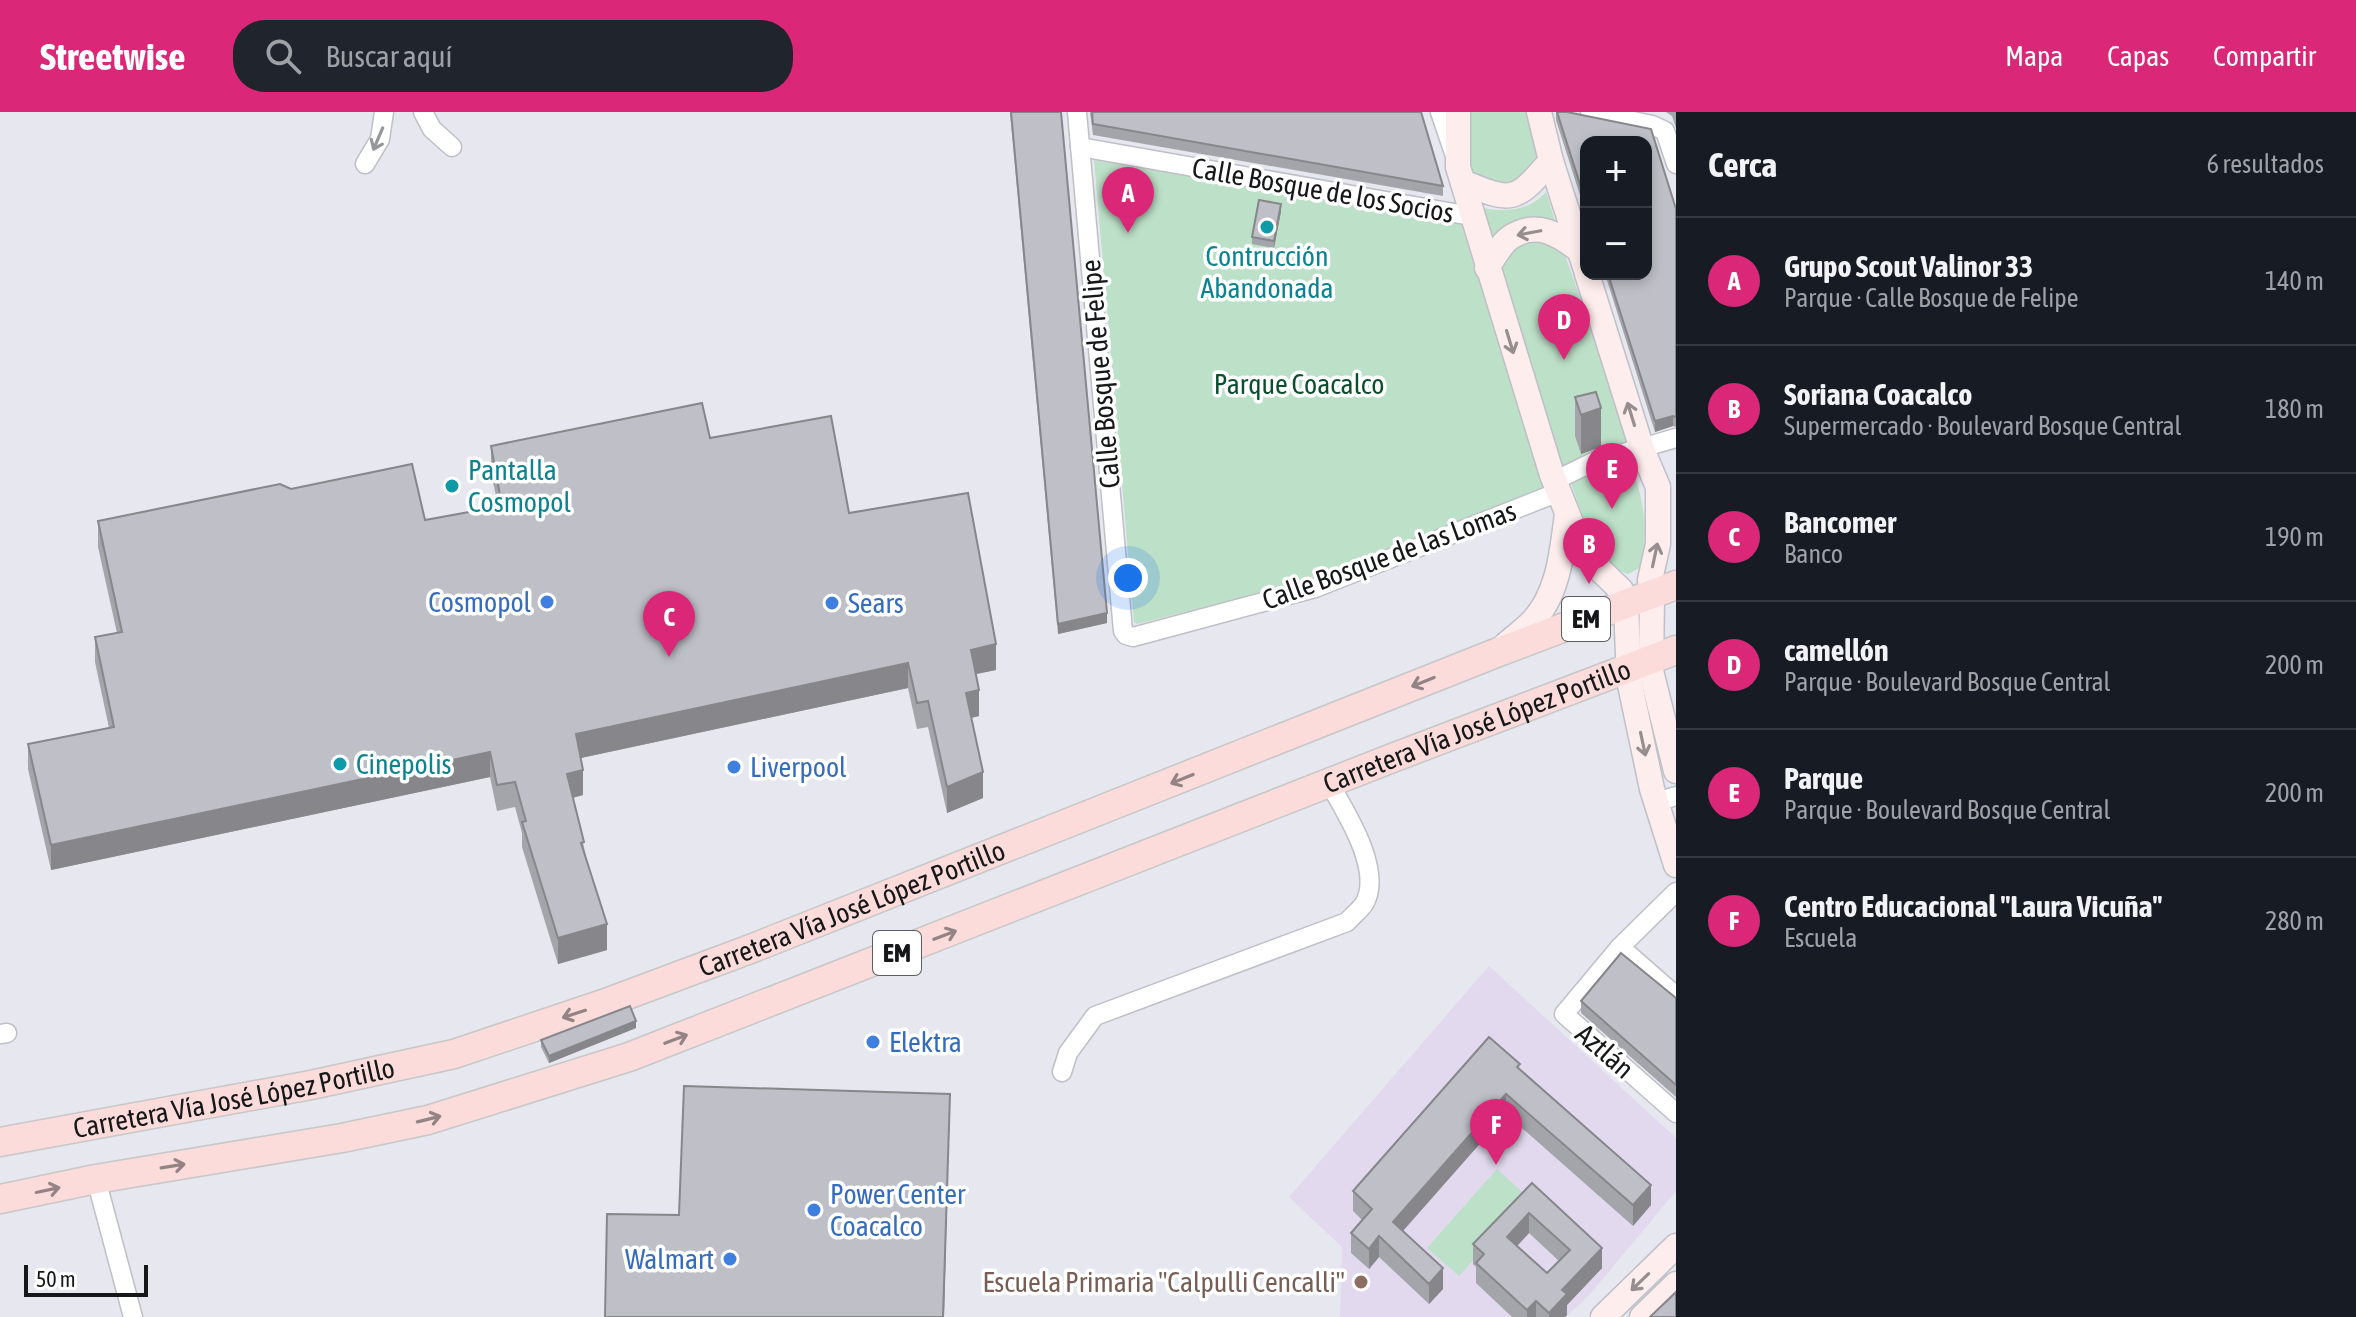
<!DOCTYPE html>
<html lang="es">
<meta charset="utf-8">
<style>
body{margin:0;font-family:"Asap Condensed",sans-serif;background:#20242c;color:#f1f3f6}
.controls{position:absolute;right:24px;top:24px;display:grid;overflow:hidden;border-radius:16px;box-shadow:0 4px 12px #0003}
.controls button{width:72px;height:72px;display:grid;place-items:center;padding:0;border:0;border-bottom:2px solid #363941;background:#171b24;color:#f1f3f6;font:40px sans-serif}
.scale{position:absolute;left:24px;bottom:20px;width:124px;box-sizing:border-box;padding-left:8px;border:4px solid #161719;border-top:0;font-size:22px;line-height:28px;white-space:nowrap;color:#161719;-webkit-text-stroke:6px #fff;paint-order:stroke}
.you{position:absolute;left:1128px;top:466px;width:28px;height:28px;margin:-20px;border:6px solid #fff;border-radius:50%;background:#1a73e8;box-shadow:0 0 0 12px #1a73e833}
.badge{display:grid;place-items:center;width:52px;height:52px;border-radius:50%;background:#db2777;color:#fff;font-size:26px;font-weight:700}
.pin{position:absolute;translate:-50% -66px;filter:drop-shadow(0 2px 4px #0008)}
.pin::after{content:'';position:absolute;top:42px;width:28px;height:24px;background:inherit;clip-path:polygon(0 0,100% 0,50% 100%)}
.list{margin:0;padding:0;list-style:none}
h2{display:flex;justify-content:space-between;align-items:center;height:104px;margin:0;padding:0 32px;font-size:34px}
h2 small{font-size:26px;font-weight:400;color:#9ea1a6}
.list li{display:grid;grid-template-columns:52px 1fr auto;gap:24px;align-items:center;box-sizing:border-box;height:128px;padding:0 32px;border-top:2px solid #363941}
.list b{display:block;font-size:30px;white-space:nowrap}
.list p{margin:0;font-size:26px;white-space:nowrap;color:#9ea1a6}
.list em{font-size:26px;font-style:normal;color:#9ea1a6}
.icon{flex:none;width:44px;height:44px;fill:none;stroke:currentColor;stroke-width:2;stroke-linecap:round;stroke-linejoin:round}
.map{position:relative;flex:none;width:1676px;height:1205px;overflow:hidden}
header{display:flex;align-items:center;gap:48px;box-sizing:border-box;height:112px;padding:0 40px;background:#db2777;color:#fff}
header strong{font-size:38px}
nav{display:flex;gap:44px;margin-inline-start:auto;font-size:28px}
.search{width:560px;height:72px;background:#20242c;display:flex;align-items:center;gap:20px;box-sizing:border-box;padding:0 28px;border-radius:32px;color:#9ea1a6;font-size:30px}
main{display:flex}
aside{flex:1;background:#171b24}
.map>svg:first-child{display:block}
.education{fill:#e2d9ee}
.green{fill:#bde0c8}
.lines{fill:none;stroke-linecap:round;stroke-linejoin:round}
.street-casing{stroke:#bebfc7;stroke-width:21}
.secondary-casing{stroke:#bebfc7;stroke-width:27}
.primary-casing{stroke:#c7c7c8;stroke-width:31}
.street{stroke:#fff;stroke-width:18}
.secondary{stroke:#fdeeed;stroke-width:24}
.primary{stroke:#fbdcdb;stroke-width:28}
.wall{fill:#a4a5ab;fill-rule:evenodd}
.shaded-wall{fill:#86868b}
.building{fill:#bfc0c7;stroke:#86868b;stroke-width:2;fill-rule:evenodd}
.oneway{stroke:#969798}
.oneway2{stroke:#958d8e}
.oneway3{stroke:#948384}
.culture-dot{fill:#0f9aa8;stroke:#fff;stroke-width:3}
.shop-dot{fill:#3f7fe0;stroke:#fff;stroke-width:3}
.education-dot{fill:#8d6e63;stroke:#fff;stroke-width:3}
.labels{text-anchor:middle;stroke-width:7;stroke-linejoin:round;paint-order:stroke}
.shield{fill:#fff;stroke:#5c5d5e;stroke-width:2}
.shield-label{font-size:26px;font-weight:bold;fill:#161719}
.street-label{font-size:28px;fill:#161719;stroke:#fff}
.culture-label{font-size:28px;fill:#0d838f;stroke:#fff;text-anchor:start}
.park-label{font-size:28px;fill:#0b4f2d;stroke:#fff}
.shop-label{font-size:28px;fill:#366cbe;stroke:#fff;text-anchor:start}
.education-label{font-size:28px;fill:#785e54;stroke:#fff;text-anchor:end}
</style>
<header>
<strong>Streetwise</strong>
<div class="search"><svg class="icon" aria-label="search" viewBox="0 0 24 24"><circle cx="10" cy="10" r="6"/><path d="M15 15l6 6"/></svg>Buscar aquí</div>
<nav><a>Mapa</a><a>Capas</a><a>Compartir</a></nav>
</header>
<main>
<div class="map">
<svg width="1676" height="1205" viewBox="0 0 1676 1205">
<rect width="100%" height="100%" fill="#e6e7ef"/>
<polygon class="education" points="1489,854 1676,1026 1676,1079 1590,1182 1566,1205 1340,1205 1342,1135 1289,1085"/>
<g class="green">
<path d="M1465,0H1529C1537,29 1546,44 1527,70L1493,77L1466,56Z"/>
<polygon points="1094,48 1461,111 1542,369 1542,377 1289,474 1137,512 1134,510"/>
<path d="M1546,80L1555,109C1531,101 1509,109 1490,126L1481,96C1507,100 1527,100 1546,80Z"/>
<path d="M1529,127C1546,128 1555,132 1566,146L1632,333L1561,354L1500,162C1504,142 1510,134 1529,127Z"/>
<path d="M1629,345C1642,384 1651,416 1639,456L1628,462C1598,454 1579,394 1570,368Z"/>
<polygon points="1497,1057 1529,1086 1459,1164 1427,1136"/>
</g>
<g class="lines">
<defs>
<g id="street">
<polyline points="423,0 432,17 452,35"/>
<polyline points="1077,0 1123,519 1126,523 1133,525 1315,476 1559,380"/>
<polyline points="1440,0 1454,41"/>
<polyline points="1590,0 1652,13 1665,19 1676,52"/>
<polyline points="1080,35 1471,104"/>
<polyline points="365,52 380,27 384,0"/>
<polyline points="1554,369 1593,350 1676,326"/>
<polyline points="1656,690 1676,684"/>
<polyline points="1676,780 1620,835 1564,902 1676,1001"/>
<polyline points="1620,835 1676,884"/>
<polyline points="0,922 7,921"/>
<path d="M1062,960L1068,941L1095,904L1347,810C1352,804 1360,798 1364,792C1384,759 1345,699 1329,671"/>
<polyline points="96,1067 133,1205"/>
</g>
<g id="secondary">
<polyline points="1458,0 1458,55 1552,363 1576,423 1597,455 1621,478 1626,492 1629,568 1652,677 1676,753"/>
<polyline points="1539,0 1551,49 1586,158"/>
<path d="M1463,70C1513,91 1515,90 1551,49"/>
<path d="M1487,156C1494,146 1501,131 1511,125C1537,108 1560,123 1580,139"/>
<polyline points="1587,162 1642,337 1658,375 1658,432 1650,468 1652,481 1651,559 1676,659"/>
<path d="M1503,535C1512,527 1523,519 1532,510C1559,482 1562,439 1567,402"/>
<polyline points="1603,1205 1676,1134"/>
<polyline points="1642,1205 1676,1172"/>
</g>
<g id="primary">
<path id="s1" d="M0,1030L311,973L454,942L603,892L753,836L1496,541L1676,473"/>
<path id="s2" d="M0,1087L96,1067L342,1026L428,1008L629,945L1395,645L1676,538"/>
</g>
</defs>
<use href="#street" class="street-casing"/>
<use href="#secondary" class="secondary-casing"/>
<use href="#primary" class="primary-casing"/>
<use href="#street" class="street"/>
<use href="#secondary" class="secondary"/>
<use href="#primary" class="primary"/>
</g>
<g class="wall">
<polygon points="1010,0 1061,0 1107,511 1058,522"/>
<polygon points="1090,0 1421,0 1443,74 1443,84 1093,23"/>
<polygon points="1556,0 1567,0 1676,97 1676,315 1673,314 1655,320 1605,162 1646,162 1586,30 1586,102 1556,8"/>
<polygon points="1666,0 1676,0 1676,16 1672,4"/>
<polygon points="1281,99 1274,136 1252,132 1252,125"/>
<polygon points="1575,285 1601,335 1581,342 1575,324"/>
<polygon points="710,326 849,401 996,558 976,562 979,604 971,606 983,686 947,701 928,615 917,617 908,576 581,646 583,683 573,686 607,838 558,852 522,735 522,721 515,695 497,699 490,665 51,758 28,657 28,632 109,616 95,550 95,525 117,521 98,435 98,409 291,377 425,408 498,394 491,360 491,334"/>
<polygon points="1676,886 1676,985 1581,901 1581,889"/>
<polygon points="636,916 549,951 541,935 541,928"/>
<polygon points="1520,958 1651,1093 1633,1114 1506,1002 1403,1119 1443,1177 1429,1192 1379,1145 1369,1157 1351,1141 1351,1121 1362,1108 1353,1099 1353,1079"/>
<path d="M1532,1071L1602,1156L1567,1193V1203L1565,1205H1512L1476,1171V1155L1473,1152V1132ZM1529,1121L1559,1149L1547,1161L1517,1134Z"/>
</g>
<g class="shaded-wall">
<polygon points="1281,92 1281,99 1274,136 1274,129"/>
<polygon points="1601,296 1601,335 1581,342 1581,303"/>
<polygon points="1673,304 1673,314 1655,320 1655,309"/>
<polygon points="1107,501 1107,511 1058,522 1058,512"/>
<polygon points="996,532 996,558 971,563 971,538"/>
<polygon points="908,551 908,576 576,647 576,622"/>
<polygon points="979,578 979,604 966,607 966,581"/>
<polygon points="490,640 490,665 51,758 51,733"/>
<polygon points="583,658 583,683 567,687 567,662"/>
<polygon points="983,660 983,686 947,701 947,675"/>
<polygon points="607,812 607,838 558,852 558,826"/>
<polygon points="636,909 636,916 549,951 549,944"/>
<polygon points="950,982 944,1205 943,1205"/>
<polygon points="1506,982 1506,1002 1393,1130 1393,1110"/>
<polygon points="1651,1073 1651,1093 1633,1114 1633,1093"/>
<polygon points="1529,1101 1529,1121 1507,1145 1507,1125"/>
<polygon points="1379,1124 1379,1145 1369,1157 1369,1137"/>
<polygon points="1602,1136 1602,1156 1567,1193 1567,1203 1565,1205 1549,1205 1549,1201 1562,1178"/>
<polygon points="1443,1156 1443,1177 1429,1192 1429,1172"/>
<polygon points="1536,1189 1536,1205 1527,1205 1527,1198"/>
</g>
<g class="building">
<polygon points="1011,0 1061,0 1107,501 1058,512"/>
<polygon points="1092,0 1421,0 1443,74 1093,12"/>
<polygon points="1557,0 1567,0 1651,17 1676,97 1676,305 1673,304 1655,309 1608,162 1646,162 1646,30 1586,30 1586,91"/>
<polygon points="1259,88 1281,92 1274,129 1252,125"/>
<polygon points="1596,280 1601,296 1581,303 1575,285"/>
<polygon points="702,291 710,326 831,304 849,401 968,381 996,532 971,538 979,578 966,581 983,660 947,675 928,589 917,591 908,551 576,622 583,658 567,662 584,730 581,731 607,812 558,826 522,710 526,709 515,670 497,673 490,640 51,733 28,632 114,615 95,525 122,520 98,409 280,372 291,377 412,352 425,408 502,394 491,334"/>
<polygon points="1621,841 1676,886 1676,973 1581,889"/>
<polygon points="630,894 636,909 549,944 541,928"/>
<polygon points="1489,925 1520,952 1517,955 1651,1073 1633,1093 1506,982 1393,1110 1443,1156 1429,1172 1379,1124 1369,1137 1351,1121 1372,1097 1353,1079"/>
<polygon points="684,974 950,982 943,1205 605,1205 607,1102 679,1103"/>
<path d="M1532,1071L1602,1136L1562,1178L1567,1182L1549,1201L1536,1189L1527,1198L1476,1151L1484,1142L1473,1132ZM1529,1101L1570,1138L1547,1161L1507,1125Z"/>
<polygon points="1676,1180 1676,1205 1650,1205"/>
</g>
<defs><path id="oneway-shaft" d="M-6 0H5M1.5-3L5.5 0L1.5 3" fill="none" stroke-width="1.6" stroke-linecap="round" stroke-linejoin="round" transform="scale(2)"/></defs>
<use class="oneway" href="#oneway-shaft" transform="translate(378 27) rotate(113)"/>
<g class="oneway2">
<use href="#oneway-shaft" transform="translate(1529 121) rotate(169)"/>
<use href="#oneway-shaft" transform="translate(1510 230) rotate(73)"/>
<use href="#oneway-shaft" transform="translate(1631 302) rotate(-107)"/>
<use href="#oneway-shaft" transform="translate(1655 443) rotate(-78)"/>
<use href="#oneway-shaft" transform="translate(1643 632) rotate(78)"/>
<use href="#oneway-shaft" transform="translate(1640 1170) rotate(136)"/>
</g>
<g class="oneway3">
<use href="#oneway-shaft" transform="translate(1423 570) rotate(158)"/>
<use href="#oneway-shaft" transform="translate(1182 667) rotate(158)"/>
<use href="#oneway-shaft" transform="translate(945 823) rotate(-21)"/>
<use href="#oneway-shaft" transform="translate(574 902) rotate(162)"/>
<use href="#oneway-shaft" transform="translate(676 927) rotate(-21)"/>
<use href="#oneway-shaft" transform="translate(429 1007) rotate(-14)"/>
<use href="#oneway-shaft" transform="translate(173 1054) rotate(-9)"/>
<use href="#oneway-shaft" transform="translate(48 1078) rotate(-12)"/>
</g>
<g class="culture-dot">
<circle cx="1267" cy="115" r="8"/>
<circle cx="452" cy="374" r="8"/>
<circle cx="340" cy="652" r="8"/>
</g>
<g class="shop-dot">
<circle cx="547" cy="490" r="8"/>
<circle cx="832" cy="491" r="8"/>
<circle cx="734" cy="655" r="8"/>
<circle cx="873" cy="930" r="8"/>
<circle cx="814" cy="1098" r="8"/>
<circle cx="730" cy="1147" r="8"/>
</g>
<circle class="education-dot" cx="1361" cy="1170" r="8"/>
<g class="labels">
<g class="shield">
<rect x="1562" y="485" width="48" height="44" rx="6"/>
<rect x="873" y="819" width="48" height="44" rx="6"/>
</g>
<g class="shield-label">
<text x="1586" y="516">EM</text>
<text x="897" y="850">EM</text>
</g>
<g class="street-label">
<text transform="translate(1323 78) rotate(10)" y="10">Calle Bosque de los Socios</text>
<text transform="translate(1100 262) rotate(-95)" y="10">Calle Bosque de Felipe</text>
<text transform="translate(1389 443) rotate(-20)" y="10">Calle Bosque de las Lomas</text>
<text dy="10" stroke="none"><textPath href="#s2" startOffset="1556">Carretera Vía José López Portillo</textPath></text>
<text dy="10" stroke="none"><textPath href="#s1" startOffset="886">Carretera Vía José López Portillo</textPath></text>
<text transform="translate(1605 939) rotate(41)" y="10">Aztlán</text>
<text dy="10" stroke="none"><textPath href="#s1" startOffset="238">Carretera Vía José López Portillo</textPath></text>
</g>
<g class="culture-label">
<text x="1267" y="154" text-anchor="middle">Contrucción<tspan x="1267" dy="32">Abandonada</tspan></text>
<text x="468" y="368">Pantalla<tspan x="468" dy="32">Cosmopol</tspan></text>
<text x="356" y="662">Cinepolis</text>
</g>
<g class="park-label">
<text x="1299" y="282">Parque Coacalco</text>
</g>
<g class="shop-label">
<text x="531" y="500" text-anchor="end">Cosmopol</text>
<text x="848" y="501">Sears</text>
<text x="750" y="665">Liverpool</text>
<text x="889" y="940">Elektra</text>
<text x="830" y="1092">Power Center<tspan x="830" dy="32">Coacalco</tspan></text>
<text x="714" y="1157" text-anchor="end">Walmart</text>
</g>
<g class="education-label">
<text x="1345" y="1180">Escuela Primaria "Calpulli Cencalli"</text>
</g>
</g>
</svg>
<div class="controls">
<button>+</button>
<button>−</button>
</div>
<div class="scale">50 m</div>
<div class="you"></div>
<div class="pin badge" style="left:1128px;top:121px">A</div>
<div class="pin badge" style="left:1589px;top:472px">B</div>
<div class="pin badge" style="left:669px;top:545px">C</div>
<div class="pin badge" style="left:1564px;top:248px">D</div>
<div class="pin badge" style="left:1612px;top:397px">E</div>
<div class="pin badge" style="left:1496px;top:1053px">F</div>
</div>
<aside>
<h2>Cerca<small>6 resultados</small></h2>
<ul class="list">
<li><span class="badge">A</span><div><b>Grupo Scout Valinor 33</b><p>Parque · Calle Bosque de Felipe</p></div><em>140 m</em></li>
<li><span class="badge">B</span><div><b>Soriana Coacalco</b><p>Supermercado · Boulevard Bosque Central</p></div><em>180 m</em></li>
<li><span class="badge">C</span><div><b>Bancomer</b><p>Banco</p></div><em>190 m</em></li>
<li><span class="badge">D</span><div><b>camellón</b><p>Parque · Boulevard Bosque Central</p></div><em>200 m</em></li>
<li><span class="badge">E</span><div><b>Parque</b><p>Parque · Boulevard Bosque Central</p></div><em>200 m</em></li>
<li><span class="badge">F</span><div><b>Centro Educacional &quot;Laura Vicuña&quot;</b><p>Escuela</p></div><em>280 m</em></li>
</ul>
</aside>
</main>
